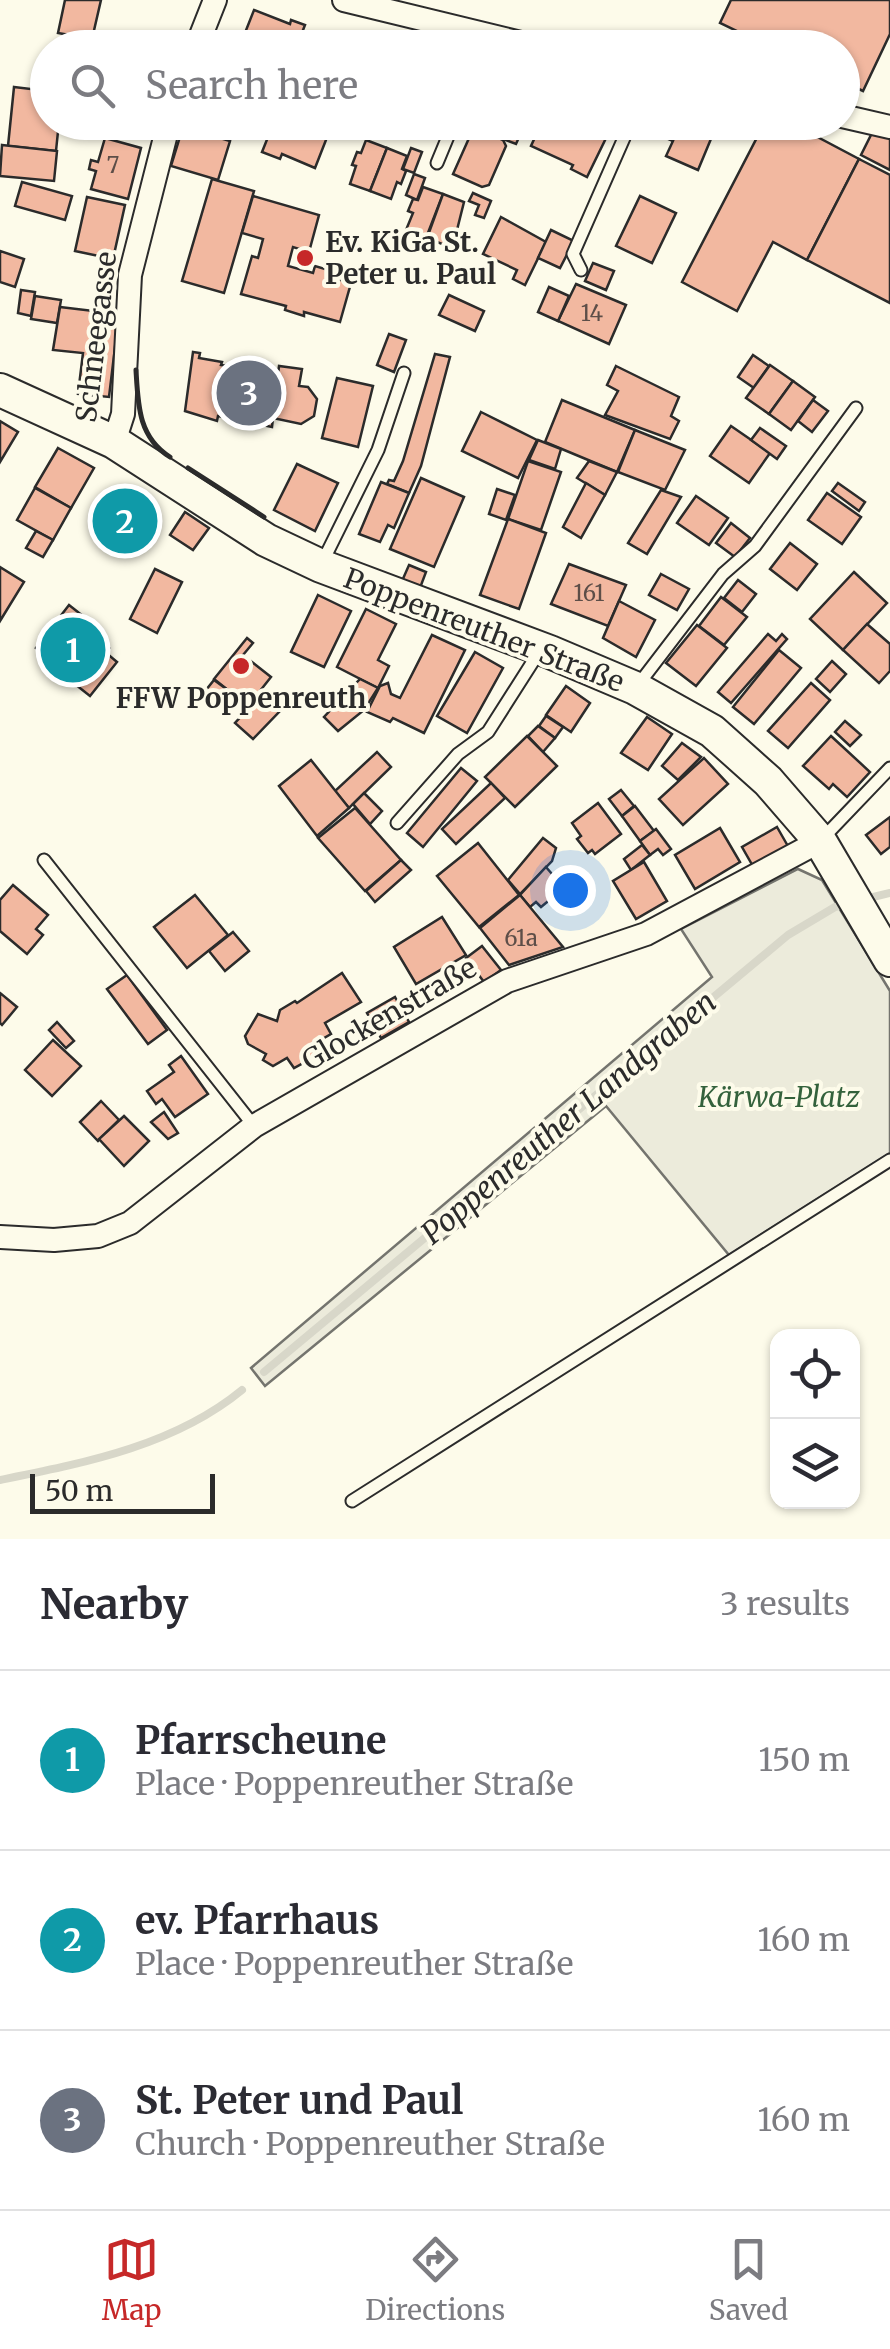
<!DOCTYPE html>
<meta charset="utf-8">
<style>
body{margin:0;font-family:Merriweather,serif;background:#f7f7f7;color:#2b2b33}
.controls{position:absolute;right:30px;bottom:30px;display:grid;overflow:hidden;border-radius:20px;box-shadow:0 2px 8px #0004}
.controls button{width:90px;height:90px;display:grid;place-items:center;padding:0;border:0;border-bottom:2px solid #e1e1e2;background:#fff;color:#2b2b33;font:50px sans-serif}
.scale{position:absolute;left:30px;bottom:25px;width:185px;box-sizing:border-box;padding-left:10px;border:5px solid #2b2b2b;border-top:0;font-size:28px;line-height:35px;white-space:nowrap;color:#2b2b2b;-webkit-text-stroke:8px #fdfbea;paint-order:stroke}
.you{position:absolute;left:570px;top:890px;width:35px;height:35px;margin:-25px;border:8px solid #fff;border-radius:50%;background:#1a73e8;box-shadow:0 0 0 15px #1a73e833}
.badge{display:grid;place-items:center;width:65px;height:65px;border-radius:50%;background:#c62828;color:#fff;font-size:32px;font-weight:700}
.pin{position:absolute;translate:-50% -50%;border:5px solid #fff;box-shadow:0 2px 10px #0006}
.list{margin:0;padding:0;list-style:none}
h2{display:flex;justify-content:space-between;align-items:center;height:130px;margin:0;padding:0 40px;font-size:42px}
h2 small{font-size:32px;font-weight:400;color:#7c7c81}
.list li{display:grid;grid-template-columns:65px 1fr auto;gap:30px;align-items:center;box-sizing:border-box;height:180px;padding:0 40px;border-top:2px solid #e1e1e2}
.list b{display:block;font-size:38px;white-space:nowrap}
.list p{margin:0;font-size:32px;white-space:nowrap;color:#7c7c81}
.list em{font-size:32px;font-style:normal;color:#7c7c81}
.icon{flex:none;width:55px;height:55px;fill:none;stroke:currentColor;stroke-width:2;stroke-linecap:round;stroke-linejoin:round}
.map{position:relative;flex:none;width:890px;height:1539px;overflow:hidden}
.search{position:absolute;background:#fff;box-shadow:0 2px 8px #0004;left:30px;right:30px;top:30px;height:110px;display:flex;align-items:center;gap:25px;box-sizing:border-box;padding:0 35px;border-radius:55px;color:#7c7c81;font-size:38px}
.sheet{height:670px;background:#fff}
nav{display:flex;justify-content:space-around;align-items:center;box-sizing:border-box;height:140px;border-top:2px solid #e1e1e2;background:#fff;font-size:28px;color:#7c7c81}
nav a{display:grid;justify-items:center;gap:5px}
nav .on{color:#c62828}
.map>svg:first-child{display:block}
.green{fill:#ecebdb;stroke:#74746e;stroke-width:2.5}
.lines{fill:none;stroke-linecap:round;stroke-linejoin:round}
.stream{stroke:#d8d7c9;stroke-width:8}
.building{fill:#f2b8a0;stroke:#2b2b2b;stroke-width:2.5}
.lane-casing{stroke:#2b2b2b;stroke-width:15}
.street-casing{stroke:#2b2b2b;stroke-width:26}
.secondary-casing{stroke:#2b2b2b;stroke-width:36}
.lane{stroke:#fdfbea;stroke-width:11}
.street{stroke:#fdfbea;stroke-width:22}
.secondary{stroke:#fdfbea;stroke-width:32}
.wall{stroke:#2b2b2b;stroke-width:5}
.poi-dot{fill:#c62828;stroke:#fdfbea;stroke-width:4}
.labels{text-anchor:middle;stroke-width:8;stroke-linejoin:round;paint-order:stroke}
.number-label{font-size:22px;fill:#5d4e48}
.poi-label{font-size:28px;font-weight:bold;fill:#2b2b2b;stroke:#fdfbea;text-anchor:start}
.street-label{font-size:28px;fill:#2b2b2b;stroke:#fdfbea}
.park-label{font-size:28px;font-style:italic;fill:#34623c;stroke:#fdfbea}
.water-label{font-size:30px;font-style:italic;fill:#2b2b2b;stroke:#fdfbea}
</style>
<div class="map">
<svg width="890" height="1539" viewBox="0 0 890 1539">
<rect width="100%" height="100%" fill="#fdfbea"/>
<polygon class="green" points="798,869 822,880 890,991 890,1153 729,1255 606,1106 265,1386 251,1368 712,977 681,929"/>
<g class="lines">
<g class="stream">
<polyline points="865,899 890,893"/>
<polyline points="264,1372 788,935 835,907 847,904"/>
<path d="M0,1480C84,1463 174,1446 242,1390"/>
</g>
</g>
<g class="building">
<polygon points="65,0 101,0 92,39 58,33"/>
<polygon points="731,0 890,0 890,34 863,91 842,81 842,48 772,48 720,23"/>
<polygon points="254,10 290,24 291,20 305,25 296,48 239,48"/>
<polygon points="14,87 48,91 48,122 59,122 56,151 8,146"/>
<polygon points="274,122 333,122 315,168 282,154 280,159 262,152"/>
<polygon points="542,122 584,122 608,134 587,177 571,169 573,165 531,146"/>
<polygon points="649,122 718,122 698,170 666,156 673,141 646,129"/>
<polygon points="765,122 789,122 859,159 807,260 773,242 737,311 682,282"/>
<polygon points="498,123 521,133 516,144 493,135"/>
<polygon points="183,127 230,141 218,180 171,166"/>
<polygon points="474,127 503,140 506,146 489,185 482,187 453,174"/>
<polygon points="874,129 890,132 890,170 861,155"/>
<polygon points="105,138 141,148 128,199 91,189 96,171 89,169 91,160 98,162"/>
<polygon points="366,140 387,148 370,191 350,184 356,166 352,165 357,152 361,153"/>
<polygon points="2,145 57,151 54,181 0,176"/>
<polygon points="387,148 407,156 402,169 406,171 401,184 397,182 391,199 370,191"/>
<polygon points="411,148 422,152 414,173 403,169"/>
<polygon points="859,159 890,175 890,303 807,260"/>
<polygon points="414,174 425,178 417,200 406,195"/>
<polygon points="212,179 254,191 224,293 182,281"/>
<polygon points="22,182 72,196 65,220 15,206"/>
<polygon points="423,187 443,194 426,238 406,230 413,213 408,211 413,199 418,200"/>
<polygon points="473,193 491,201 484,218 475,215 479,205 469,201"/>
<polygon points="443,194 464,202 457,230 454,229 447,246 427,238"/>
<polygon points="253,196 319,215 309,252 293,247 288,266 313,273 315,266 332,271 330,277 351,283 340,322 304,312 304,316 285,310 286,306 241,294 252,256 258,258 263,239 242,233"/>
<polygon points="640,196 676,213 652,263 616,246"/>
<polygon points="87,197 125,205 113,259 75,251"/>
<polygon points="501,217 546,242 525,285 513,279 517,270 483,254"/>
<polygon points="551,230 574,241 560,268 538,258"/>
<polygon points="0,251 24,259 15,287 0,282"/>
<polygon points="593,263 614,271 606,290 585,281"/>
<polygon points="576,284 626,305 609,344 558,321"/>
<polygon points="549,287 569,296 558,321 538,312"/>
<polygon points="21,290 35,292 31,316 18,313"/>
<polygon points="449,295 484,311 475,331 439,315"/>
<polygon points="35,296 61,300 57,323 31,319"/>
<polygon points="60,307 119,314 109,397 78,394 83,353 53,350"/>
<polygon points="389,334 406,340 394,372 377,365"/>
<polygon points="193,352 200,353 199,358 222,362 221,365 278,374 279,366 302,369 299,386 308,387 317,399 314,416 301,424 273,418 272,427 218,416 217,421 185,411"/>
<polygon points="435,354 450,357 421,466 409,493 387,484 389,480 394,481 403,461"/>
<polygon points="753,355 769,366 754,388 738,377"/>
<polygon points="770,365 793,381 769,414 746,398"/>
<polygon points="616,366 679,397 671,416 679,421 670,439 605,415 618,391 607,385"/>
<polygon points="337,378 373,386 358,447 322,438"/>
<polygon points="793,381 815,397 791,430 769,414"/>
<polygon points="562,400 635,430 617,472 545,442"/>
<polygon points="813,400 828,411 812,432 798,421"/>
<polygon points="481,412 537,440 518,478 462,451"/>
<polygon points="0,421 18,432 0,462"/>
<polygon points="731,426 770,453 749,483 710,456"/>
<polygon points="760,428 786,446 777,459 751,440"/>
<polygon points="635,430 685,450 665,490 618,472"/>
<polygon points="538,440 561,449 555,469 529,460"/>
<polygon points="58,448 94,468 71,508 35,487"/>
<polygon points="528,461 561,472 541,530 508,519"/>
<polygon points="589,461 617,472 605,495 577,478"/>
<polygon points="297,464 338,483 315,531 274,510"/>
<polygon points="421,478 464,497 434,567 390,549"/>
<polygon points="381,482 409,493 394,528 388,525 380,542 359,534"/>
<polygon points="586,483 605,495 581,538 563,527"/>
<polygon points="838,483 865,502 859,511 832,491"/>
<polygon points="35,488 71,508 53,540 17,520"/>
<polygon points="116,488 157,511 134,554 92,531"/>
<polygon points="497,489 515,495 506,520 489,514"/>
<polygon points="661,490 681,497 647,554 628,543"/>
<polygon points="827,493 861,517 842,544 808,520"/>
<polygon points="696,496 728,518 709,545 677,523"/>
<polygon points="185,512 209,528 193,550 170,535"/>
<polygon points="508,519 546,533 519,609 480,595"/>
<polygon points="731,523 750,538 735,557 716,543"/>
<polygon points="36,531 53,540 43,557 26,548"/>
<polygon points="790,543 817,564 797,590 770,569"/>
<polygon points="569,564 626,585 608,626 551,604"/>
<polygon points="409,565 426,572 420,588 402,581"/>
<polygon points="0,567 24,582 0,621"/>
<polygon points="155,569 182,582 157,633 130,619"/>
<polygon points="854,572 887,603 843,650 810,619"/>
<polygon points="661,574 689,589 677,610 649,595"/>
<polygon points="738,580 756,594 742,612 724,598"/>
<polygon points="318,595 351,611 324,667 291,652"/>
<polygon points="721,597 747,617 724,645 699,626"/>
<polygon points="619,601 655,620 636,657 603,638"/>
<polygon points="69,605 93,624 88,631 109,648 105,652 117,662 90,696 42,658 44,654 36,648"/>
<polygon points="366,609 396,624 378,660 389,666 378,688 337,667"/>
<polygon points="867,624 890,644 890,671 879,683 843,650"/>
<polygon points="697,625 727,648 696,686 666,663"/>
<polygon points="768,634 776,641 782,634 787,639 731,703 718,692"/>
<polygon points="432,635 465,650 424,733 393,718 390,722 367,712 380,686 388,683 391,694 400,698"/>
<polygon points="247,638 253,643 243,655 271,677 248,706 214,679"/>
<polygon points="779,650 801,668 754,724 733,707"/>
<polygon points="475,652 503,668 467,733 437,716"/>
<polygon points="832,661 846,674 830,692 816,679"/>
<polygon points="360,679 378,688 364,710 338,731 324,717"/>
<polygon points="214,680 229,691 213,707 202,695"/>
<polygon points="811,683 830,700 788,748 768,731"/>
<polygon points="566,686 590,703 571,732 546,715"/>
<polygon points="261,695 279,712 253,739 235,723"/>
<polygon points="546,716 563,727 555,738 539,726"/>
<polygon points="647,717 672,734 648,770 621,753"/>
<polygon points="845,721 861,735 850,746 835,732"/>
<polygon points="538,726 555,738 543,752 528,736"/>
<polygon points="527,736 557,766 515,807 485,777"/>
<polygon points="831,736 870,772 847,797 833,784 829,789 803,766"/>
<polygon points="682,743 701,757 678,780 662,766"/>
<polygon points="377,752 391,767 349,808 335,791"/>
<polygon points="704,758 728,784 683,825 659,799"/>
<polygon points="311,760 349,808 317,836 279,786"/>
<polygon points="461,768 477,781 423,847 407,833"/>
<polygon points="491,783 505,798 456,844 442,829"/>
<polygon points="621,790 634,806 622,816 609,799"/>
<polygon points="364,793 382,811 370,824 353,804"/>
<polygon points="598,803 621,834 595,854 592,850 588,853 577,839 581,836 572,823"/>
<polygon points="635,806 654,831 640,841 622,816"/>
<polygon points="355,808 401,860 365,891 318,838"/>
<polygon points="890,817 890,847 881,854 866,835"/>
<polygon points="777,827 789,848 754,868 742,847"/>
<polygon points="720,828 740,862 695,889 675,855"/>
<polygon points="656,829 671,849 663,855 658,849 650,855 640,841"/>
<polygon points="543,838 556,848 552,861 520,894 508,880"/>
<polygon points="478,843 519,895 479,927 437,876"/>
<polygon points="642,845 650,855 631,870 624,859"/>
<polygon points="401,860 411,870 375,902 366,891"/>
<polygon points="644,862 667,901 636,919 613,881"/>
<polygon points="546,867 564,888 541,907 536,902 530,907 520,895"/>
<polygon points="13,885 48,915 36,929 43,935 27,954 0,931 0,900"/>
<polygon points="195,895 228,935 187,968 154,927"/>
<polygon points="520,895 563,947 509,965 480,928"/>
<polygon points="442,917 466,955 416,984 394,947"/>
<polygon points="233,932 249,951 225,971 209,951"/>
<polygon points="482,946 501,970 484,982 466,958"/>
<polygon points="342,973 361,1002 325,1023 331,1034 310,1046 316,1056 294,1068 287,1058 273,1066 263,1060 266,1054 248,1044 245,1036 258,1014 277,1021 280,1010 295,1001 297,1003"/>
<polygon points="127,975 167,1030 148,1044 107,989"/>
<polygon points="0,993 17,1007 2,1025 0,1023"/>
<polygon points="395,997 409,1022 381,1038 367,1013"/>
<polygon points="57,1022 74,1041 66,1048 49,1030"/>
<polygon points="53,1040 81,1066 52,1096 25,1070"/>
<polygon points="181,1056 208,1094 175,1117 162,1099 156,1104 147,1091 174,1072 169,1065"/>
<polygon points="101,1101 119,1120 98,1141 80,1122"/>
<polygon points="164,1112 178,1133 168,1139 151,1122"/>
<polygon points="124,1116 149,1141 124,1166 99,1139"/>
</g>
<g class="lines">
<defs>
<g id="lane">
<polyline points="437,163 454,122"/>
<polyline points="581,270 573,254 631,122"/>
<polyline points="323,561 378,450 404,373"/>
<polyline points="638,685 723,574 755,546 856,408"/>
<polyline points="397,823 458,754 488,732 539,652"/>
<polyline points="824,837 890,768"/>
<polyline points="44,860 254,1126"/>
<polyline points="352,1501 890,1160"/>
</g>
<g id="street">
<polyline points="344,0 541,48"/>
<polyline points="196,48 215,0"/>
<polyline points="842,116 890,127"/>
<polyline points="114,442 123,414 130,275 169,122"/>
<polyline points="0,1237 54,1240 98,1236 130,1223 254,1126 507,981 646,934 820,841"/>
</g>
<polyline id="secondary" points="0,390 114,442 266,540 321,566 550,652 635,688 712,731 768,781 820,841 890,960"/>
</defs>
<use href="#lane" class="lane-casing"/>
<use href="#street" class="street-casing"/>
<use href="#secondary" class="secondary-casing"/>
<use href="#lane" class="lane"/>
<use href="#street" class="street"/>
<use href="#secondary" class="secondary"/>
<g class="wall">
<path d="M136,370C138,404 138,437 170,457"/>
<polyline points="188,468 264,517"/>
</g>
</g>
<g class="poi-dot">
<circle cx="305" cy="258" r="10"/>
<circle cx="241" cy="666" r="10"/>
</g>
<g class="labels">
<g class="number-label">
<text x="113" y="173">7</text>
<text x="592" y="321">14</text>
<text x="589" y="601">161</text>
<text x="521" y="946">61a</text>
</g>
<g class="poi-label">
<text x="325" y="252">Ev. KiGa St.<tspan x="325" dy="32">Peter u. Paul</tspan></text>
<text x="241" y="708" text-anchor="middle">FFW Poppenreuth</text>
</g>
<g class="street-label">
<text transform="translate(96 337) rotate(-83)" y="10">Schneegasse</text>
<text transform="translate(484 630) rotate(21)" y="10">Poppenreuther Straße</text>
<text transform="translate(389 1014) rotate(-30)" y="10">Glockenstraße</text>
</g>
<g class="park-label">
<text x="779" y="1107">Kärwa-Platz</text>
</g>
<g class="water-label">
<text transform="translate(569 1118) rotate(-40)" y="10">Poppenreuther Landgraben</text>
</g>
</g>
</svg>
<div class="controls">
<button><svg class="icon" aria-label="locate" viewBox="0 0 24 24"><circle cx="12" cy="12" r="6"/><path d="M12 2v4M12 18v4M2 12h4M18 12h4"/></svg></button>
<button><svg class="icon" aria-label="layers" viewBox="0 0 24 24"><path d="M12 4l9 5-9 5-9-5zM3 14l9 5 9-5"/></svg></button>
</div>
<div class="scale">50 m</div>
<div class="you"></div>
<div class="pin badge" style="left:73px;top:650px;background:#0f9aa8">1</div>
<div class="pin badge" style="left:125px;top:521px;background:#0f9aa8">2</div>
<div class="pin badge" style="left:249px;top:393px;background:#6b7280">3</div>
<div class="search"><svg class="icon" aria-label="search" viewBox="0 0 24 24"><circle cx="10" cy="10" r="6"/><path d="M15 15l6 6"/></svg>Search here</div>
</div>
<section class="sheet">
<h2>Nearby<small>3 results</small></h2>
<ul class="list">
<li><span class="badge" style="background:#0f9aa8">1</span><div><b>Pfarrscheune</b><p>Place · Poppenreuther Straße</p></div><em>150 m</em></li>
<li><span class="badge" style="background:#0f9aa8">2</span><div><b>ev. Pfarrhaus</b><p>Place · Poppenreuther Straße</p></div><em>160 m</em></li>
<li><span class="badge" style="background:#6b7280">3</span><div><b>St. Peter und Paul</b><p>Church · Poppenreuther Straße</p></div><em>160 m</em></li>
</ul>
</section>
<nav>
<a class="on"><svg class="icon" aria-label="map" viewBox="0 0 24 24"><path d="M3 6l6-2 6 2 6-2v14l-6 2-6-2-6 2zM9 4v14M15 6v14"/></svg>Map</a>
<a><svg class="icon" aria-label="directions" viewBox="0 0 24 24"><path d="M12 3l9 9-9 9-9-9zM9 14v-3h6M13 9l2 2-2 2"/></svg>Directions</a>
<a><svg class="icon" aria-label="saved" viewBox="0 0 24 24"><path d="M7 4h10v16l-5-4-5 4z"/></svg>Saved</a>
</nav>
